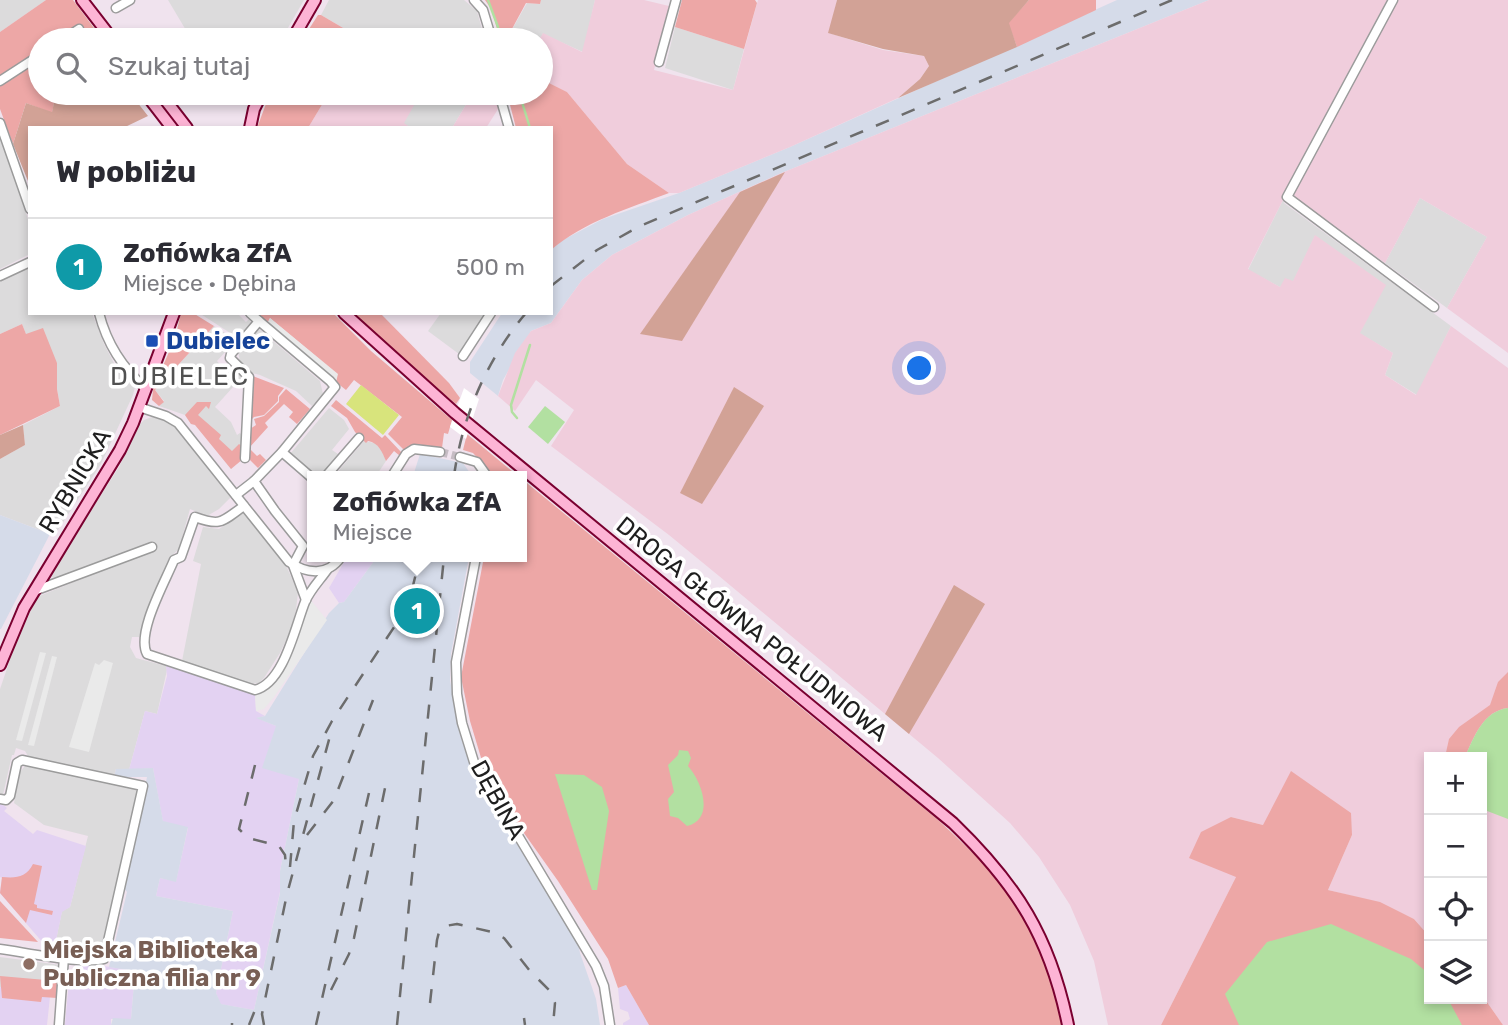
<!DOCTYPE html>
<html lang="pl">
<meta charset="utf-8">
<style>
body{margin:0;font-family:Rubik,sans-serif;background:#f2f2f3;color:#2b2b33}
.controls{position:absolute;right:21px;bottom:21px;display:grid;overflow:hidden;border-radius:0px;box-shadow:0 4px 10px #0003}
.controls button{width:63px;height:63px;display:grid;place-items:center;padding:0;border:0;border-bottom:2px solid #e1e1e2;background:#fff;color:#2b2b33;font:35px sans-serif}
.you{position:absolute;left:920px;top:369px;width:24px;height:24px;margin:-18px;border:5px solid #fff;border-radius:50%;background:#1a73e8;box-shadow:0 0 0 10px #1a73e833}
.badge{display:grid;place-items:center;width:46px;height:46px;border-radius:50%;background:#b45309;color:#fff;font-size:23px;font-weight:700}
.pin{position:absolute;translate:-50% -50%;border:4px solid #fff;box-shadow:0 2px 7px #0006}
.popup{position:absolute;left:307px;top:471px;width:220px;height:91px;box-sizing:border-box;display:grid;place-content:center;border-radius:0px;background:#fff;filter:drop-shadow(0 2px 5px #0005);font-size:23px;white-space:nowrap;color:#7c7c81}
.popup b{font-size:26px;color:#2b2b33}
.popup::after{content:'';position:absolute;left:50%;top:100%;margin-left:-14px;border:14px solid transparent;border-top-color:#fff}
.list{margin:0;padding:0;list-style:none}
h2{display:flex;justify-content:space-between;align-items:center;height:91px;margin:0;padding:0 28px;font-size:30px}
h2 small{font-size:23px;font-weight:400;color:#7c7c81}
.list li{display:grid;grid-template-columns:46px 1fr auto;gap:21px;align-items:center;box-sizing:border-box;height:98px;padding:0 28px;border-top:2px solid #e1e1e2}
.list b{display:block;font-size:26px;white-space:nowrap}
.list p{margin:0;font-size:23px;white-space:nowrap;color:#7c7c81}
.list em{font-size:23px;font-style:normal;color:#7c7c81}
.icon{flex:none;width:38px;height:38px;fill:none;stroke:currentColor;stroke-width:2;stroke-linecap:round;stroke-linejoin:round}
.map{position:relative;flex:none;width:1508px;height:1025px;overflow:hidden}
.search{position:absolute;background:#fff;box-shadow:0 4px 10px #0003;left:28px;top:28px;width:525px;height:77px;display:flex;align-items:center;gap:18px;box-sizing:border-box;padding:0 24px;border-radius:38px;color:#7c7c81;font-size:26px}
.panel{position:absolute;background:#fff;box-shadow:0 4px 10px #0003;left:28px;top:126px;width:525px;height:189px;border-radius:0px}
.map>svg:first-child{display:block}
.residential{fill:#dcdbdc}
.commercial{fill:#e3d2f2}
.industrial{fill:#d5dbe9}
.farmland{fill:#f0cddc}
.grass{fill:#eda7a6}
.forest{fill:#d2a296}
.pitch{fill:#d8e47c}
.parking{fill:#eaeaea}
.water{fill:#b2e0a1}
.pier{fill:#fff}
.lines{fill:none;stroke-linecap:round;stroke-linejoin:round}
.stream{stroke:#b2e0a1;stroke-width:2.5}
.street-tunnel{stroke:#c6bcc4;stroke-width:8;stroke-dasharray:8 4;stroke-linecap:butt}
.street-casing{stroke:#9b9b9b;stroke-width:11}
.secondary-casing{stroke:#7a0030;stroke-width:14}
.street{stroke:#fff;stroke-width:8}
.secondary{stroke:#fdb4d5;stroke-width:10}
.rail{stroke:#6c6c6c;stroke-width:2.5;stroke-dasharray:14 14;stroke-linecap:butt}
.transit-dot{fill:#1a4fb4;stroke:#fff;stroke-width:2.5}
.education-dot{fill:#8d6e63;stroke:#fff;stroke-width:2.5}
.labels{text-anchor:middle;stroke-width:7;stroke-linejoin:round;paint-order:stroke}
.transit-label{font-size:24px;font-weight:bold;fill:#164399;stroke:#fff;text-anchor:start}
.street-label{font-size:24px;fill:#1e1e1e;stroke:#fff}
.education-label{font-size:24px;font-weight:bold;fill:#785e54;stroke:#fff;text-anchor:start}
.neighbourhood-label{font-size:26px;letter-spacing:2px;fill:#515151;stroke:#fff}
</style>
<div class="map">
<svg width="1508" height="1025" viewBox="0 0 1508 1025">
<rect width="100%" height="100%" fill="#f0e3ee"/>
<g class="residential">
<polygon points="0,0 46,0 0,32"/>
<polygon points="168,0 304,0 281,40 201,40 190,37"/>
<polygon points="329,0 464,0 477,11 485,40 364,40 321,15"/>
<polygon points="541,0 595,0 583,52 543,34 539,40 506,40 527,3 540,4"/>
<polygon points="675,27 744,49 733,90 665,68"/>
<polygon points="421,93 473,93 452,128 411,128 403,123"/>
<polygon points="0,135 30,225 30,254 0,269"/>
<polygon points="1420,198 1487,237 1447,308 1385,263"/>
<polygon points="1283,200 1284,203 1451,326 1417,395 1385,375 1393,353 1359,333 1385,285 1315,236 1293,282 1280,287 1248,270"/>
<polygon points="30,267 30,313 92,313 104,344 116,367 135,387 133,395 101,464 58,530 50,534 0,515 0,459 25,445 23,425 60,406 57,389 57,363 26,334 22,324 0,334 0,281"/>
<polygon points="199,313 237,313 246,322 250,318 251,324 238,338"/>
<polygon points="441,313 486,313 459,354 428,331"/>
<polygon points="214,326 236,340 217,361 223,368 233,367 242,376 245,384 233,387 215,407 231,422 237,435 240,433 243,436 243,447 231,469 195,424 191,424 185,415 159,406 164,401 155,390"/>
<polygon points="257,329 259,329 320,381 323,394 312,406 296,391 260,375 252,373 240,362 238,351"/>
<polygon points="329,408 344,420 349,429 332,450 341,456 325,473 311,474 290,454"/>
<polygon points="152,417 172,423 232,496 219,509 207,516 190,509 179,549 169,558 139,637 132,637 130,647 136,658 166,666 167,670 157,714 145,711 129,770 116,769 114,777 30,759 25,751 16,748 14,755 12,755 3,795 0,794 0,689 13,651 37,597 145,553 60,579 52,577 51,573 119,467 139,425 144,420"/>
<polygon points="364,441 375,443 382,451 386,461 376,476 334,476"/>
<polygon points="243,513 247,515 284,561 298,592 296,610 290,632 280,653 264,678 259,683 252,684 182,661 201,564 193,561 203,527 219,529"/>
<polygon points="25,766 131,786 138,789 111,913 109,913 101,949 96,955 59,950 55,945 62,911 70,907 88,836 44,825 14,803 20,772"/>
<polygon points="0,957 61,965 59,993 0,987"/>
</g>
<g class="commercial">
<polygon points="347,557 377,557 344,602 339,603 329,588"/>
<polygon points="166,666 255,694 256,711 265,716 257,718 276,726 299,779 280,871 280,892 254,1010 220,1004 216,993 233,911 156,896 160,878 176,881 188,828 163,822 153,768 129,770 145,711 157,714 167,676"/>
<polygon points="0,803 7,808 4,811 33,834 37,830 86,846 70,907 62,912 55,945 44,944 0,893 2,878 0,877"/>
<polygon points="79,963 135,970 131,1019 111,1019 111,1025 65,1025 69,981 73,981 73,968"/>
<polygon points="626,985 649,1025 623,1025 623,1023 630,1019 628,1012 620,1009 618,988"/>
<polygon points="0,987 50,997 47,1025 0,1025"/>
</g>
<g class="industrial">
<polygon points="1117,0 1209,0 779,174 688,215 612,255 582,280 551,323 531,331 503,380 498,396 470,373 470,362 502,313 551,313 551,250 561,241 603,219 679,193 790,147"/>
<polygon points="420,454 463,463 472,476 413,476"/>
<polygon points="0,515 50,534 1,629 0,629"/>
<polygon points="377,557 469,557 451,654 450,680 460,735 469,761 490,801 577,939 580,953 596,999 600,1025 111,1025 113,1018 131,1019 135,971 109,967 127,892 124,888 147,777 114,777 116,769 153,768 163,821 188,827 176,882 160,878 156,896 233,911 216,993 221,1004 254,1010 280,893 280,871 299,779 262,768 276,726 256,718 265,716 329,613 339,603 344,602"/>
</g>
<g class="farmland">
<polygon points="595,0 644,0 669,6 654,70 733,90 758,0 837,0 829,33 883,50 924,56 929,66 920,79 898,98 790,147 679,193 669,193 627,164 567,92 541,79 539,40 543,33 582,52"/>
<polygon points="1209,0 1387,0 1282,196 1283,200 1248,269 1280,287 1285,278 1293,281 1315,235 1386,285 1360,333 1393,353 1385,375 1416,395 1451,326 1508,368 1508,1025 1503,1025 1482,995 1482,757 1429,757 1429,936 1414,919 1380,903 1328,890 1352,835 1263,825 1231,817 1236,877 1161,1025 1108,1025 1094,961 1070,905 1039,857 1010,823 938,758 719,576 669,535 551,446 574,410 536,380 515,411 498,396 515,353 531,331 551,323 582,280 612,255 688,215 779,174"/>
<polygon points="1394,0 1508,0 1508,353 1447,308 1487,237 1420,198 1385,263 1292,197"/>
<polygon points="329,93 421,93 404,123 411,128 308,128"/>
<polygon points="473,93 496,93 500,106 486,128 452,128"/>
</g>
<g class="grass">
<polygon points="46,0 73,0 103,40 40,40 40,93 56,93 52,113 26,103 13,144 0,109 0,32"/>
<polygon points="485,0 541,0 540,4 526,3 506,40 500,40 492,10"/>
<polygon points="682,0 755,0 757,3 744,49 675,27"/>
<polygon points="1029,0 1096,0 1096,10 1017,47 1008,23"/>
<polygon points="318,15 321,15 362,39 302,40"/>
<path d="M541,79L567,92L627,164L669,193C630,208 583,222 551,250V128H516L507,93H541Z"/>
<polygon points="270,93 329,93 308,128 257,128"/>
<polygon points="181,313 193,313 214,326 155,390 164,402 159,406 152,400 153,389 175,338"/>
<polygon points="255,313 333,313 371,351 452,420 448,434 444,433 442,448 415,444 404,450 388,434 402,417 354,380 346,390 336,382 337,374 270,318 267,324"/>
<polygon points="350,313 380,313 449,383 460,398 456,404 407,364"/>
<polygon points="22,324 26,334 43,328 57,363 57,389 60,406 0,435 0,334"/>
<polygon points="253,376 284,388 278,396 278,401 264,415 254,417 251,420"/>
<polygon points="286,389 310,409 297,424 289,417 293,412 284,404 265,423 268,427 249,448 257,456 260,454 266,460 258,468 248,458 250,429 256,425 254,419 264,416 279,402 279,397"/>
<path d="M336,400L382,438L385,435L402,453L400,456L394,451L386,461C382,452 379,443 368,441L366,443L355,432L347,418L331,406Z"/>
<polygon points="197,402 211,402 209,409 206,406 198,415 221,435 219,439 232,451 239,444 243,447 243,459 231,469 195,425 191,424 185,415"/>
<polygon points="467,434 518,476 494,476 473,453 463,450"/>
<path d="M522,479L937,819C956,837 975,854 992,873C1030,914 1051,971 1062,1025H649L626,985L618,988L608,959L558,881L514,819L482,761L470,721L461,677L484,557H522Z"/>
<path d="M1508,672V708C1483,711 1474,737 1465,757H1445L1449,739L1459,727L1490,705L1498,682Z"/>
<polygon points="1291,771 1351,813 1352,835 1328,890 1380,902 1414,919 1429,936 1429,999 1482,999 1482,995 1503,1025 1161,1025 1236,877 1189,858 1201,832 1231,817 1263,825"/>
<path d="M33,864L42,866L34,904L37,905V908L53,911L52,915L30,910L26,923L0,893L2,877C16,878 26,878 33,864Z"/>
<polygon points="0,901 38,942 0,938"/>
<polygon points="47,968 61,974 57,998 42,997 41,1002 2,998 0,976 46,980"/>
</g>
<g class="forest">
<polygon points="837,0 1029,0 1009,23 1017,47 898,98 920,79 929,66 924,56 883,49 828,33"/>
<polygon points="56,93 130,93 148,116 123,128 30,128 30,186 13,144 26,103 52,112"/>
<polygon points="785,172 682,341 640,334 740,192"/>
<polygon points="734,387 764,406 702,504 680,493"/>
<polygon points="23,425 25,445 0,459 0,435"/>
<polygon points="954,585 985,604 909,734 885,714"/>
</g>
<polygon class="pitch" points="361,385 399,415 383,435 346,404"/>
<g class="parking">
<polygon points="270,318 338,374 336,382 267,324"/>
<polygon points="309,598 327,620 274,697 264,709 256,711 255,694 273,682 293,649"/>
<polygon points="40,652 46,653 22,741 16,740"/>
<polygon points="52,656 57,657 34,746 28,745"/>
<polygon points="104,660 113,663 89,752 69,747 95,663 99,665"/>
</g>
<g class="water">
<polygon points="545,406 565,422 548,444 528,427"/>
<path d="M1508,708V819L1482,809V757H1465C1474,737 1483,711 1508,708Z"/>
<path d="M679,750L688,751L691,758L688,766C701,780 716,819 687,826L678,818L670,816L668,799L674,792L668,765L678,755Z"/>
<polygon points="555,774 584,775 602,787 609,811 597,890 592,890"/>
<polygon points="1331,924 1411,959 1429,974 1429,999 1448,999 1462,1025 1239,1025 1225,994 1267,942"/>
</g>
<polygon class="pier" points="464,388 479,399 466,439 450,427"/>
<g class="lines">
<g class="stream">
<polyline points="488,0 498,27 498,40"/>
<polyline points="517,93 522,102 530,128"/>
<polyline points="517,418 512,412 511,405 530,345"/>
</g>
<polyline class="street-tunnel" points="440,452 460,457"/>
<defs>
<g id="street">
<polyline points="474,0 483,10 492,40"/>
<polyline points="1393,0 1287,197 1434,307"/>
<polyline points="116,8 130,0"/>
<polyline points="62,40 79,29"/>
<polyline points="659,62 676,0"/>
<polyline points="0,81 40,55"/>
<polyline points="499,93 509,128"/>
<polyline points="0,123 30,209"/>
<polyline points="0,276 30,262"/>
<path d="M99,313C107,344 122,367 146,389"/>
<polyline points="250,313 259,321"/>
<polyline points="463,356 491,313"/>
<path d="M139,407L166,416L178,423L289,562C307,574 328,576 341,557"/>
<polyline points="282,452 312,478"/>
<polyline points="460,457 477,462 487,476"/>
<polyline points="326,476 359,438"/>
<polyline points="392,476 406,454 414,449 440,452"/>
<polyline points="254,481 275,511 303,546 293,565 306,600"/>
<polyline points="236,495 254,481 282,452 335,387 330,381 259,321 231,354 230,358 249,377 245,458"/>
<path d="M244,506C222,521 222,527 195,517L181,557L174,560C165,582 136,633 147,654L255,690C284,683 295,627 305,602C310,590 320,580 327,570"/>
<polyline points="476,557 456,662 457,694 462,723 474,762 596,966 604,986 610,1025"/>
<polyline points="34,591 152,547"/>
<path d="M0,799L6,800L10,796L17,763L22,760L143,786L104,959C83,965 24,952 0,949"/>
<polyline points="59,1025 64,957"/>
</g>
<g id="secondary">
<polyline points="82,0 113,40"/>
<polyline points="292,40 315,0"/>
<polyline points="145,93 172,128"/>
<polyline points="160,93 187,128"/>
<polyline points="250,128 254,109 262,93"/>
<path d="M344,313L455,413L953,823C1017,885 1050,937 1068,1025"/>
<polyline points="0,665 24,608 120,450 133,423 174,313"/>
</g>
</defs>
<use href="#street" class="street-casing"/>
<use href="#secondary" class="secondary-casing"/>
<use href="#street" class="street"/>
<use href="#secondary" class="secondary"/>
<g class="rail">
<polyline points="551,286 597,250 640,226 1172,0"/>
<path d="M454,476C462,417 487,359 526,313"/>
<polyline points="255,765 239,829 248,838 279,846 285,855 286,866"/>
<polyline points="307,835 334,800 373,700"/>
<polyline points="290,867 294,821 313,756 332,721 408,606 420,557"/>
<polyline points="331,990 349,954 354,938 385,788"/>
<polyline points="430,1003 437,940 439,932 445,926 457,924 492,932 504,938 530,971 550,991 555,1003 553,1025"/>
<polyline points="524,1018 525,1025"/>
<polyline points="232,1025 232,1023"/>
<polyline points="249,1025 259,1000"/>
<polyline points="264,1025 262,1014 287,894 330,736"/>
<polyline points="316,1025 371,784"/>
<polyline points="397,1025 444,557"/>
</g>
</g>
<rect class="transit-dot" x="145" y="334" width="14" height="14" rx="3.5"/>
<circle class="education-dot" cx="29" cy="964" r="7"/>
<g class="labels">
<g class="transit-label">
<text x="166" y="349">Dubielec</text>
</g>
<g class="street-label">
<text transform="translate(75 481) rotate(-59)" y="8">RYBNICKA</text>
<text transform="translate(752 629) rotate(39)" y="8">DROGA GŁÓWNA POŁUDNIOWA</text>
<text transform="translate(498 800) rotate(61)" y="8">DĘBINA</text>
</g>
<g class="education-label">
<text x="43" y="958">Miejska Biblioteka<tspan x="43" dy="28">Publiczna filia nr 9</tspan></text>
</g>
<g class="neighbourhood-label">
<text x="180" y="385">DUBIELEC</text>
</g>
</g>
</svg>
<div class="controls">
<button>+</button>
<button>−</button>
<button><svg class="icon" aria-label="locate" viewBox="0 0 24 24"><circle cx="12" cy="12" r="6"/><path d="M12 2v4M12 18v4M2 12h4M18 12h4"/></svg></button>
<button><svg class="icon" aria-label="layers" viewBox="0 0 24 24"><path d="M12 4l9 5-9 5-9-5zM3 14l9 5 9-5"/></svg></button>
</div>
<div class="you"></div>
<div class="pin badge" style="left:417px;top:611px;background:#0f9aa8">1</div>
<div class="popup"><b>Zofiówka ZfA</b>Miejsce</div>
<div class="search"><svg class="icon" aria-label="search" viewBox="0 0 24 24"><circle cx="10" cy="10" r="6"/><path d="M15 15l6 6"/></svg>Szukaj tutaj</div>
<section class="panel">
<h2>W pobliżu<small></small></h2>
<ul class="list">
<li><span class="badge" style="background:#0f9aa8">1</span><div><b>Zofiówka ZfA</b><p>Miejsce · Dębina</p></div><em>500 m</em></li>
</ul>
</section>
</div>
